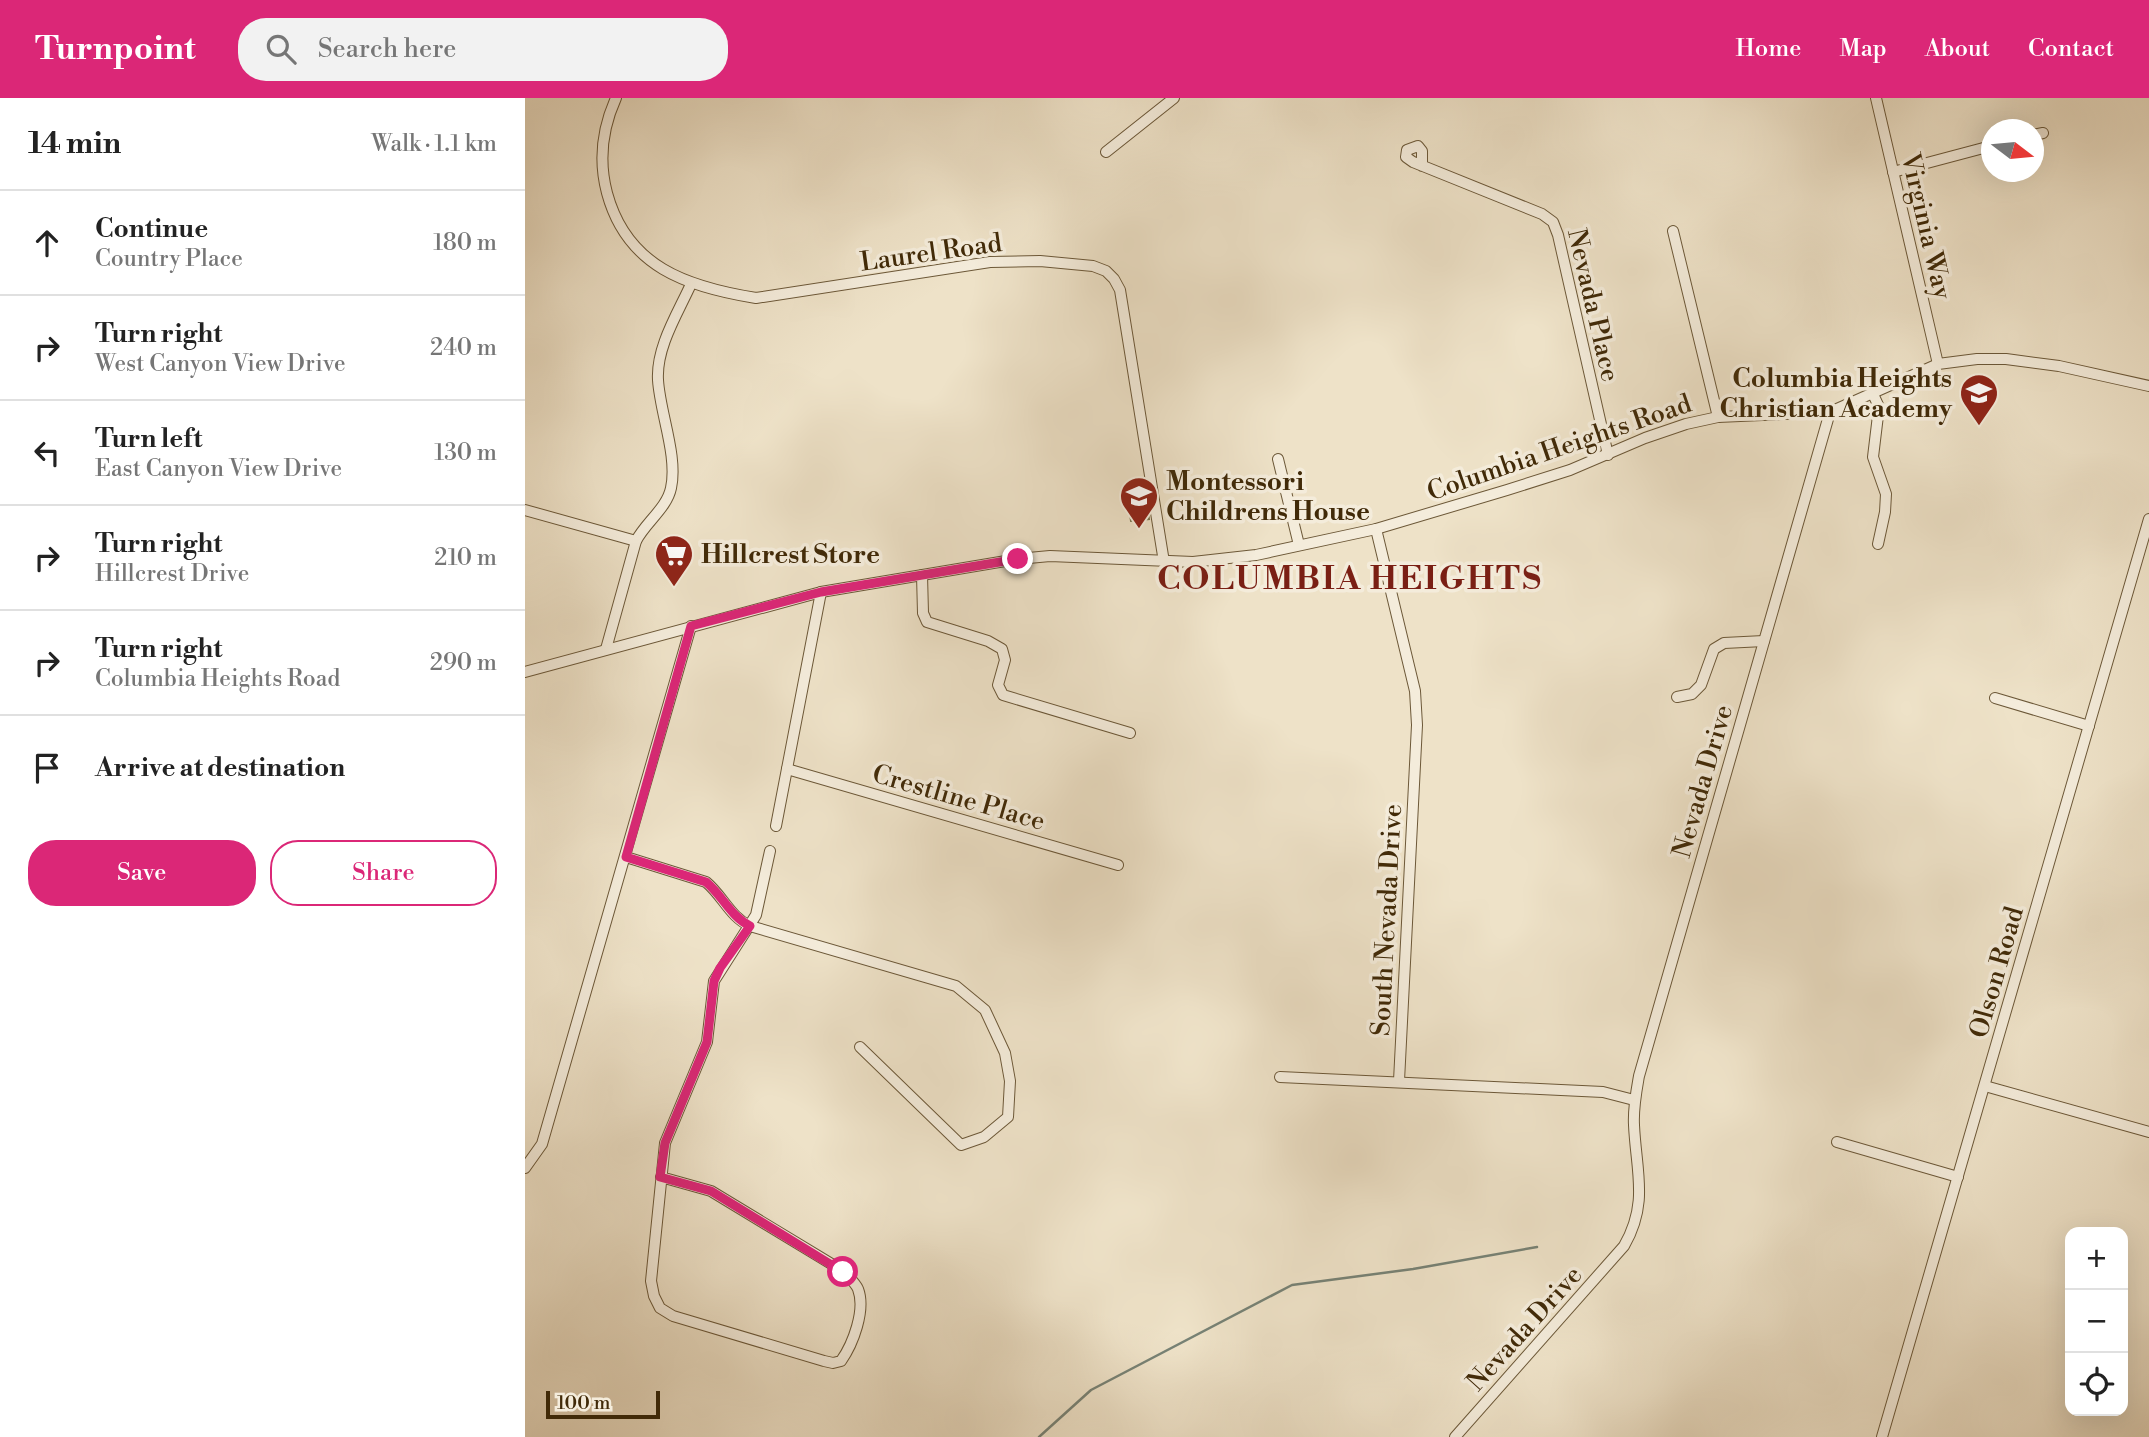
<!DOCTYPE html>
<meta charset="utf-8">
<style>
body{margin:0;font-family:"Libre Bodoni",serif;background:#f2f2f2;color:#222}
.controls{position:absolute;right:21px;bottom:21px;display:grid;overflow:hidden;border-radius:14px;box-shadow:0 7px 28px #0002}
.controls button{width:63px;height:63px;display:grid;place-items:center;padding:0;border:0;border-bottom:2px solid #e0e0e0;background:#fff;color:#222;font:35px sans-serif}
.compass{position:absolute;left:1456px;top:21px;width:63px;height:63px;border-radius:50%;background:#fff;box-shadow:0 7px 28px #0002;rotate:106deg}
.scale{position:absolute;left:21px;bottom:18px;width:114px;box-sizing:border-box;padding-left:7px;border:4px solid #412a08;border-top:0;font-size:19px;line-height:24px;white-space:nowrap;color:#412a08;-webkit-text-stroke:5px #f4ecdb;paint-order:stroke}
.stop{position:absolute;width:21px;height:21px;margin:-16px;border:5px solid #db2777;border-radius:50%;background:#fff}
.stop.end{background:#db2777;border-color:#fff;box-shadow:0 2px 7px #0008}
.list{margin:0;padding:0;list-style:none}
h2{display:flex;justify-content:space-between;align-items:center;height:91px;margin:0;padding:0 28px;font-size:30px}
h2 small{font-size:23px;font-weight:400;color:#767676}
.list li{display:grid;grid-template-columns:46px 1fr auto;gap:21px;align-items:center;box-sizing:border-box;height:105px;padding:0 28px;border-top:2px solid #e0e0e0}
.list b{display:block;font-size:26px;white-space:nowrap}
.list p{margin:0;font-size:23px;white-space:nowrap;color:#767676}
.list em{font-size:23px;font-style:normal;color:#767676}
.actions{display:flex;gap:14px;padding:21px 28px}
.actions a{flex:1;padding:16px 0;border:2px solid #db2777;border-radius:28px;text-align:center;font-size:24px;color:#db2777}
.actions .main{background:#db2777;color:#fff}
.icon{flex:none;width:38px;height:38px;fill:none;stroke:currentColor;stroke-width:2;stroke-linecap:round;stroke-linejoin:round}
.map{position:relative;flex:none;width:1624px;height:1339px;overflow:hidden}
header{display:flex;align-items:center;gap:42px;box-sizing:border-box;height:98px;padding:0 35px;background:#db2777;color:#fff}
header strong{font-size:33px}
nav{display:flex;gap:38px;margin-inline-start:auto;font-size:24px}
.search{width:490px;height:63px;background:#f2f2f2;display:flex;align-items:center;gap:18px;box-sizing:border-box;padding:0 24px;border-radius:28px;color:#767676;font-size:26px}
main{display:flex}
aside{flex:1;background:#fff}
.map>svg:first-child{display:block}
.green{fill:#b5c499;stroke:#7b7750;stroke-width:2}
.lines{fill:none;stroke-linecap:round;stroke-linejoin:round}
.stream{stroke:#778275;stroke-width:2.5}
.minor-casing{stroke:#6c5838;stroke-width:12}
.minor{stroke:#f4ecdb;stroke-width:10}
.route{stroke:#db2777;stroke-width:9}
.labels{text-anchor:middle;stroke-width:7;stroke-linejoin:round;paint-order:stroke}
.street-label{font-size:26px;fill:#412a08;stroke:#f4ecdb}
.poi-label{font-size:26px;font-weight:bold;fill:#412a08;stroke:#f4ecdb;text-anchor:start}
.district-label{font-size:33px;font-weight:bold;letter-spacing:2px;fill:#7a1f14;stroke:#f4ecdb}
</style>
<header>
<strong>Turnpoint</strong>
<div class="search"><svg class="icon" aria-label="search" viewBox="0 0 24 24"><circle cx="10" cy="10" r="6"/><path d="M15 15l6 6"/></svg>Search here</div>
<nav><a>Home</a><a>Map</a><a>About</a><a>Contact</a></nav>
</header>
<main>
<aside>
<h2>14 min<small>Walk · 1.1 km</small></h2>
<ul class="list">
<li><svg class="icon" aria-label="ahead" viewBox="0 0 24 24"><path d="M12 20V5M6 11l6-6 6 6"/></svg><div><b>Continue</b><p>Country Place</p></div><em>180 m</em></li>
<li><svg class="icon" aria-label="right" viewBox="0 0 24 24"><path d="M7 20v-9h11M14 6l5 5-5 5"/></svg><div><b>Turn right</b><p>West Canyon View Drive</p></div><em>240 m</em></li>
<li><svg class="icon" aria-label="left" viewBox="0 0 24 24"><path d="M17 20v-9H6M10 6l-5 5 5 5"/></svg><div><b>Turn left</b><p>East Canyon View Drive</p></div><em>130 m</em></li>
<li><svg class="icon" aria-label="right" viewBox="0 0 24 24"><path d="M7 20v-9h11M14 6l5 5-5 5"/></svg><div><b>Turn right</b><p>Hillcrest Drive</p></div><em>210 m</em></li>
<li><svg class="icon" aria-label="right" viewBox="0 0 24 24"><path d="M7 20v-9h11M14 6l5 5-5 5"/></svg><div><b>Turn right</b><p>Columbia Heights Road</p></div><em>290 m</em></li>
<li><svg class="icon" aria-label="arrive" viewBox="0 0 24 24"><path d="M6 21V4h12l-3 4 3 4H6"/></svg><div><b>Arrive at destination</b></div></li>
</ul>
<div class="actions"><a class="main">Save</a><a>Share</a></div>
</aside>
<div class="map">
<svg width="1624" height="1339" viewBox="0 0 1624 1339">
<rect width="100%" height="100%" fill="#eee2c8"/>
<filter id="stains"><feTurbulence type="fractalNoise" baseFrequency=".00286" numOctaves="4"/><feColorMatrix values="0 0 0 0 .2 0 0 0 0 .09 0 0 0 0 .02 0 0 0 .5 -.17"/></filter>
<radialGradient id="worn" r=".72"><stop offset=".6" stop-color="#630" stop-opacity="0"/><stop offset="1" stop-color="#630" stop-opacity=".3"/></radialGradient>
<polygon class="green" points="621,401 624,421 606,423 603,404"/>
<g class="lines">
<polyline class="stream" points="514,1339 566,1292 767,1187 888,1171 1012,1149"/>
<defs>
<g id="minor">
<path d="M91,0C77,31 73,61 82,95C102,169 162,189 231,200L465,164L515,163L568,168L581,173L589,181L595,192L639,464"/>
<polyline points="1351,0 1413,266"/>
<polyline points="1508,37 1518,35"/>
<polyline points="581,54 649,0"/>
<polyline points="897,68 897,53 893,48 882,52 881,59 888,64 1017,116 1028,124 1033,137 1083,357"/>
<polyline points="1368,74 1466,48"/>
<polyline points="1148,133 1193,319"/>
<polyline points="1348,296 1354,309 1348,359 1361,396 1360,414 1353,446"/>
<polyline points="753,361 774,447"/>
<polyline points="0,412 111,443"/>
<polyline points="851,431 890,593 892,627 874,983"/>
<polyline points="397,477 398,515 402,524 463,543 477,551 480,562 473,587 478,597 605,635"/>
<path d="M81,551L111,443C120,425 142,410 146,390C153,358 135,315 133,282C131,249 153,215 166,186"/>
<polyline points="0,574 296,494 493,461 525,458 668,464 731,457 851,431 982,392 1045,372 1120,340 1161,326 1193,319 1305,314 1413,266 1452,261 1481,261 1534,268 1624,288"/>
<polyline points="1152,599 1167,596 1176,587 1189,551 1199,545 1239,543"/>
<polyline points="1470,600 1564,628"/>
<polyline points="262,671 593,767"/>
<polyline points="251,728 296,494"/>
<path d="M101,759L181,784C198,798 205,819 225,828L431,888L460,912L480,955L485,983L483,1019L459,1039L436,1047L335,949"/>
<polyline points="755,979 1078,994 1109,1002"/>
<polyline points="1460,988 1624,1034"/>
<polyline points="1312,1044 1433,1079"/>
<polyline points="0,1070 17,1046 166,528"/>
<path d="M136,1079L186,1093L318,1173C323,1179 330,1184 333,1191C341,1212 328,1246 316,1263L308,1265L299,1263L148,1218L135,1210L129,1198L126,1183L140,1045L182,944L189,883L231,817L245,753"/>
<path d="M930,1339L1099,1148C1124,1105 1111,1073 1109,1027C1108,1010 1111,995 1114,978L1305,314"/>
<polyline points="1357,1339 1624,421"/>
</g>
</defs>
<use href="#minor" class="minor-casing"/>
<use href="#minor" class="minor"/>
</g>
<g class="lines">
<path class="route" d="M318,1174L186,1093L135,1079L140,1045L182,944L189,883L195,870L225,828C205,818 198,798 181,784L101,759L166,528L296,494L493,461"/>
</g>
<defs>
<symbol id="school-pin" viewBox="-11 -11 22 30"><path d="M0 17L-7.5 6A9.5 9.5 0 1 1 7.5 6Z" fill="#8f2418" stroke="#f4ecdb"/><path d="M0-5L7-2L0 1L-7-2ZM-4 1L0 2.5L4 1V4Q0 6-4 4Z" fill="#fff"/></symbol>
<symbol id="supermarket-pin" viewBox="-11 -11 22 30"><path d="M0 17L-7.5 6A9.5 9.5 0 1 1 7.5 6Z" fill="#8f2418" stroke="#f4ecdb"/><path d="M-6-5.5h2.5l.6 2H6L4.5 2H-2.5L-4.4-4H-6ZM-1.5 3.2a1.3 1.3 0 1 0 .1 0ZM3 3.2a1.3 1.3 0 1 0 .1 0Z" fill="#fff"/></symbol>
</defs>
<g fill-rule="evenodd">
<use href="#school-pin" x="1432" y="273" width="44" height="60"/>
<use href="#school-pin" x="592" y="376" width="44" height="60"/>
<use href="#supermarket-pin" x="127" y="434" width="44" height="60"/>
</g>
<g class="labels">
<g class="street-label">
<text transform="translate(1402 128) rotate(77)" y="9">Virginia Way</text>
<text transform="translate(406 154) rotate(-8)" y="9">Laurel Road</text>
<text transform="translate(1069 207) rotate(77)" y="9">Nevada Place</text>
<text transform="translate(1034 349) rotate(-19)" y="9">Columbia Heights Road</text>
<text transform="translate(1177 683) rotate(-74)" y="9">Nevada Drive</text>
<text transform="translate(434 699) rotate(16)" y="9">Crestline Place</text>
<text transform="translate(861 822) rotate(-87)" y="9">South Nevada Drive</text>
<text transform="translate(1471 874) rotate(-74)" y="9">Olson Road</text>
<text transform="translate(999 1230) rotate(-48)" y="9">Nevada Drive</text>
</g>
<g class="poi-label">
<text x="1427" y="289" text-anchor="end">Columbia Heights<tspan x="1427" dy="30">Christian Academy</tspan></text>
<text x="641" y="392">Montessori<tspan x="641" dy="30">Childrens House</tspan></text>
<text x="176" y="465">Hillcrest Store</text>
</g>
<g class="district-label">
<text x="825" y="491">COLUMBIA HEIGHTS</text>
</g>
</g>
<rect width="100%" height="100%" filter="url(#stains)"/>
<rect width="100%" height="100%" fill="url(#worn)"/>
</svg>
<div class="controls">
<button>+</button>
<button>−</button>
<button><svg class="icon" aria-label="locate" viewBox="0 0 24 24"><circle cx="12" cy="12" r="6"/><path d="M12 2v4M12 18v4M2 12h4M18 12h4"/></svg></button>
</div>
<svg class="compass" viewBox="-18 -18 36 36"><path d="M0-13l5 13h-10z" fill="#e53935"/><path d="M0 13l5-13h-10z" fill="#767676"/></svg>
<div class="scale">100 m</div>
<div class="stop" style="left:318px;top:1174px"></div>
<div class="stop end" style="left:493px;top:461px"></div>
</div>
</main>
